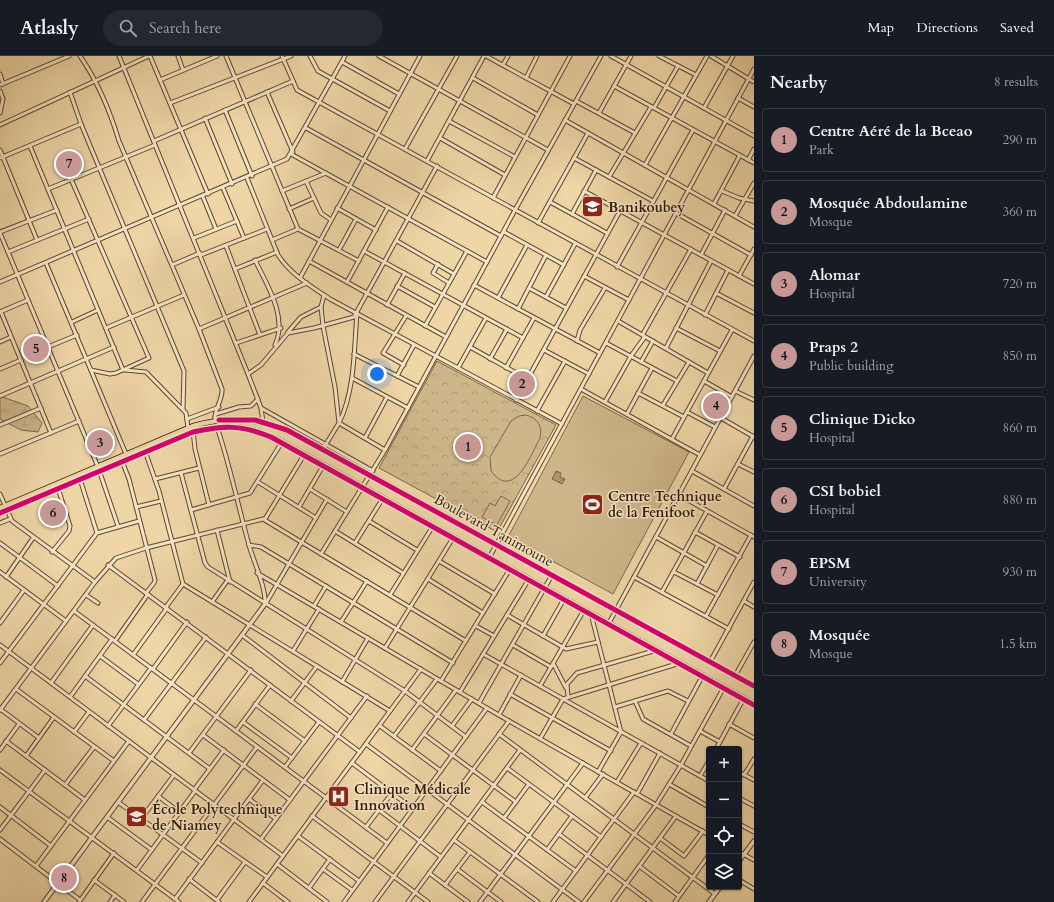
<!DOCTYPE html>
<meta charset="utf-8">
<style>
body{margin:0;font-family:Cardo,serif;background:#242831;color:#f1f3f6}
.controls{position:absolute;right:12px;bottom:12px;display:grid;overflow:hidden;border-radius:4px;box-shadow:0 1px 3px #0004}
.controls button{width:36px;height:36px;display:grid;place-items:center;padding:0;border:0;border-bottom:1px solid #363941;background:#171b24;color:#f1f3f6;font:20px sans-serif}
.you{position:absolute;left:377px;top:318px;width:14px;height:14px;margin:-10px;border:3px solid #fff;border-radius:50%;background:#1a73e8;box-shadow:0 0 0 6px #1a73e833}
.badge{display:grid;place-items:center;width:26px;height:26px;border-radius:50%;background:#c59692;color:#111;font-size:13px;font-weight:700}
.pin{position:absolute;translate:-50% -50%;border:2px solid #fff;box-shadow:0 1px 4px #0006}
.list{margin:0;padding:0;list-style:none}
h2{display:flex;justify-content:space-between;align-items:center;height:52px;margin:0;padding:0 16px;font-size:17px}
h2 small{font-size:13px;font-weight:400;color:#9ea1a6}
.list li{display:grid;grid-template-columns:26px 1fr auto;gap:12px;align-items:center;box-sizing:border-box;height:64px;margin:0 8px 8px;padding:0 8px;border:1px solid #363941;border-radius:4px}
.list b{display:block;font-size:15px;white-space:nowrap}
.list p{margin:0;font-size:13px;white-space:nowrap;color:#9ea1a6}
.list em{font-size:13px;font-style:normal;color:#9ea1a6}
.icon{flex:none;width:22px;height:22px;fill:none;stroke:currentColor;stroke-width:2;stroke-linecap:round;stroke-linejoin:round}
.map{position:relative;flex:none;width:754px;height:846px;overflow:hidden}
header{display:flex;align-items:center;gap:24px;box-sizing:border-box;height:56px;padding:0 20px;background:#171b24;border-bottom:1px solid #363941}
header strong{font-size:19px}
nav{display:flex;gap:22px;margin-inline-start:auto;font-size:14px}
.search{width:280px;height:36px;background:#242831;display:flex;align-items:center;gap:10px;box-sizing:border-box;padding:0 14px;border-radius:22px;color:#9ea1a6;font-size:15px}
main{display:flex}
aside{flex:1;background:#171b24}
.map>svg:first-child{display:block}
.wetland{fill:url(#wetland-marsh);stroke:#7d6646}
.park{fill:url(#park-crowns);stroke:#7d6646}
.pitch{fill:#ceb68b;stroke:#7d6646}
.water{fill:url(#water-waves);stroke:#796343}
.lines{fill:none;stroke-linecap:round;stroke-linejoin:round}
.minor-casing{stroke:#5d472a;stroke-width:5}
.tertiary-casing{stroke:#5d472a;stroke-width:5.5}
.primary-casing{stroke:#2c1701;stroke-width:6}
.minor{stroke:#f5e4c6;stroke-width:3}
.tertiary{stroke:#f5e4c6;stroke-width:3.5}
.primary{stroke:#efd6a7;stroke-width:4.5}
.cycleway-casing{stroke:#f5e4c6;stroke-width:8}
.cycleway{stroke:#d6006c;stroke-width:5}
.labels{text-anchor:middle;stroke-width:3;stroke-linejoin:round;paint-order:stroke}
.poi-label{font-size:14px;font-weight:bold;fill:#2c1701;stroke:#f5e4c6;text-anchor:start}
.street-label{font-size:14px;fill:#2c1701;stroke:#f5e4c6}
</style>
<header>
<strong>Atlasly</strong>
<div class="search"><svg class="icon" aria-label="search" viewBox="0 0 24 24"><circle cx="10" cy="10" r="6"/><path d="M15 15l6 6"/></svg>Search here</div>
<nav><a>Map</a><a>Directions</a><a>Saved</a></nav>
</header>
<main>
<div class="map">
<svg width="754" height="846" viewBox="0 0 754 846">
<defs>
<pattern id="wetland-marsh" width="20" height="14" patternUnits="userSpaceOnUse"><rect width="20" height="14" fill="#ceb68b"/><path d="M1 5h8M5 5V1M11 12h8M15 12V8" fill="none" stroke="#b19c76"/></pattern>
<pattern id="park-crowns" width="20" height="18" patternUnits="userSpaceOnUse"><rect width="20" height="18" fill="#ceb68b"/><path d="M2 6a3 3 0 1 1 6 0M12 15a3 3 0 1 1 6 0" fill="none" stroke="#b19c76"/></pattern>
<pattern id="water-waves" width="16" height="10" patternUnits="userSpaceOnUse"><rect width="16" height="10" fill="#ad956f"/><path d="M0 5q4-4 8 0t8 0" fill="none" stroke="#8d7959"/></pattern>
</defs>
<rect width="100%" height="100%" fill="#efd6a7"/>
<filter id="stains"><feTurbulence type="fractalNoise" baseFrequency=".005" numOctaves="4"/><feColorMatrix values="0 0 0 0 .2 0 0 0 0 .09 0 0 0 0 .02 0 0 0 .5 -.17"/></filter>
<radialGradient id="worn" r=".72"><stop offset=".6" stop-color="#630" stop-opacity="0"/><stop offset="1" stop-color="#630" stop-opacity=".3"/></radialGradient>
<polygon class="wetland" points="0,340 28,350 42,367 38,376 21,374 0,363"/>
<polygon class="park" points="437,305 556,369 497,476 379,412"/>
<g class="pitch">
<polygon points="583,340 689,396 613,538 508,481"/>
<path d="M526,359C537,362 543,370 540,382C531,398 514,446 491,415L490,401L511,365L519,360Z"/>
<polygon points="501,440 510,445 497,469 482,461 490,447 495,450"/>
</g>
<polygon class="water" points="556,415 561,417 560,421 565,423 562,428 552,423"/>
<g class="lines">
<defs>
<g id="minor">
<path d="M80,0C98,26 110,55 119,85L199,273L222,333C223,345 213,354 215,365"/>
<polyline points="119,0 248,318 261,352 263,366"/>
<polyline points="150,0 208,138"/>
<polyline points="178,0 183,14"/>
<polyline points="226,0 298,173 359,205"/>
<polyline points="282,0 297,34 754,285"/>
<polyline points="310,0 318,15 390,55"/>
<polyline points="379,0 548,94"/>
<polyline points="486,0 574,48"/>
<polyline points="611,0 754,80"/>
<polyline points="659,0 696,19"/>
<polyline points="711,0 754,26"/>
<polyline points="342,6 399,38"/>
<polyline points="503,9 508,0"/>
<polyline points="0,18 3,28"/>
<polyline points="473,22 538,59"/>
<polyline points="526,22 537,0"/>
<polyline points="160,24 217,0"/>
<polyline points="0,29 69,0"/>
<polyline points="614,30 754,107"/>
<polyline points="0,35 3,43 0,57"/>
<polyline points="70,36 81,68 184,315 183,353"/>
<polyline points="267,36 293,96"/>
<polyline points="738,42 754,51"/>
<polyline points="576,45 635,77"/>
<polyline points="170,47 291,0"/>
<polyline points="654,52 678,10"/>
<polyline points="704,52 733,0"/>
<polyline points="225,54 252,120"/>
<polyline points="599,57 631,0"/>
<polyline points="205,62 232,128"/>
<polyline points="565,64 754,171"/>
<polyline points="449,65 515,101"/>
<polyline points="0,69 149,0"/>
<polyline points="306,72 501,180"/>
<polyline points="440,82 505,119"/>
<polyline points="154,85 293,25"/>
<polyline points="30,90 123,314"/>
<polyline points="405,93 457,0"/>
<polyline points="0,94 37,184"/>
<polyline points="291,98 487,206"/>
<polyline points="0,102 81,68"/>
<polyline points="574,102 653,145"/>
<polyline points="748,104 754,93"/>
<polyline points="427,105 484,0"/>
<polyline points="645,109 707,0"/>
<polyline points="609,121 651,51"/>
<path d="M247,122L278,199C290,218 312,231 330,243L562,368"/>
<polyline points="71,123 149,302 116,317 110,318 91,314"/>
<polyline points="306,125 321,157 331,164"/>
<polyline points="223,132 244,182"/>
<polyline points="48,133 155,89"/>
<polyline points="282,135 326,117"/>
<polyline points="584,135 754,228"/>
<polyline points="722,135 739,142 754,145"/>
<polyline points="203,141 216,173"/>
<polyline points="493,142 570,0"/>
<polyline points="550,146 607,177"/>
<polyline points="714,148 740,99"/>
<polyline points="337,152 376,174"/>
<polyline points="289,153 314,142"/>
<polyline points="676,157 751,199"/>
<polyline points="572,158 596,114"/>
<polyline points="735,160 754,127"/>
<polyline points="538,167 588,77"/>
<polyline points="0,176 57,154"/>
<polyline points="504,176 564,209"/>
<polyline points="0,177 98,411 118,470"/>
<polyline points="194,182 237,165"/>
<polyline points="272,184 298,173"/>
<polyline points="397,185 454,218"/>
<polyline points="226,190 260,279"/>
<polyline points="339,194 356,163"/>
<polyline points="364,195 523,282"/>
<polyline points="8,196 89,163"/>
<polyline points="201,199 267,173"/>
<polyline points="701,199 725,154"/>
<path d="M255,204C267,229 288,261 275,289"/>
<polyline points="309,205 446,281"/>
<polyline points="46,207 126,398"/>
<polyline points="438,208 433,217 449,227"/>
<polyline points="172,209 200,197"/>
<polyline points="617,211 693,74"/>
<polyline points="235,213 277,196"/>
<polyline points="584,220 629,244"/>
<polyline points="739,220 754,193"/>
<polyline points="300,222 420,0"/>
<polyline points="0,226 287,103 345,0"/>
<polyline points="347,226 388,151"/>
<polyline points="474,229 600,297"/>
<polyline points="397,230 435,251"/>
<polyline points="529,232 566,252"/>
<polyline points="716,237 754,257"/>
<polyline points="546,241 575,188"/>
<polyline points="498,242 527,189"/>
<polyline points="387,249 405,217"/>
<polyline points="518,253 546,199"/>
<polyline points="0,256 28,244"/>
<polyline points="1,256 51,377"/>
<path d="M357,257C354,293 355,335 339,367L385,394"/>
<polyline points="705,259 728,214"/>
<polyline points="618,265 708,317"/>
<polyline points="72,266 98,254"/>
<polyline points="425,270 467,195"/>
<polyline points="106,272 184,239"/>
<polyline points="676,272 720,295"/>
<polyline points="199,273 307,227"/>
<polyline points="288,276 301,261 321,251"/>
<polyline points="577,285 580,274 605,232"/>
<polyline points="0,286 11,281"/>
<polyline points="236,287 281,272"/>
<polyline points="606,287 677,325"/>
<polyline points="48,291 77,279"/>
<polyline points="470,291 527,323"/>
<polyline points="666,292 711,205"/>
<polyline points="544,294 589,318"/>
<polyline points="354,298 419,331"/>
<polyline points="490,303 507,273"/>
<polyline points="641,306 653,285"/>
<polyline points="404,309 383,297 406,260"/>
<polyline points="458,312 486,262"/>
<polyline points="506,312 534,262"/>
<polyline points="0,313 21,304"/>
<polyline points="125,314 146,316 186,357 188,372"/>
<polyline points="248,318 261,309 288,277 314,272 354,261 437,110"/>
<polyline points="397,320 414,289"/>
<polyline points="352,322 408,352"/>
<polyline points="704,325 732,341"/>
<polyline points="581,333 700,399"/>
<polyline points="735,335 754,344"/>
<polyline points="638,337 684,361"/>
<polyline points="0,340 114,291"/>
<polyline points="516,344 620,155"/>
<polyline points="605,346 631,300 644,282 643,278 691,193"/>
<polyline points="663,349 689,306"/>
<polyline points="261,352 373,415"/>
<polyline points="537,355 565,305"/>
<polyline points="687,356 715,371"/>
<polyline points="216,358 239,351 251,350 258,343"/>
<polyline points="627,358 652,312"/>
<polyline points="721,362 754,381"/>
<polyline points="187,363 219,351"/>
<polyline points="0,369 41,352"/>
<path d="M217,371C230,409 238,450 249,489C254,507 266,531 265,548"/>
<polyline points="193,375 195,393 209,449"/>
<polyline points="365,382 387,341"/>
<polyline points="672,383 732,274"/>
<polyline points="323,393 339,367 335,331 323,270 321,251 324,239"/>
<polyline points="145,395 159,435 183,528 390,655"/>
<polyline points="0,398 79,365"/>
<polyline points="122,405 129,423 155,524 154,527 146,537"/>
<polyline points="738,408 754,416"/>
<polyline points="692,415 754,450"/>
<polyline points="181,417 205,507 208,511 405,635 466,681"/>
<polyline points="155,423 199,412"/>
<polyline points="258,426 316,462"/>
<polyline points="310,433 347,456"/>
<polyline points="724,433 753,380"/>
<polyline points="0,438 12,465 95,526"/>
<polyline points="679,439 754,481"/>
<polyline points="136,451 161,445"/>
<polyline points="299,451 323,410"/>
<polyline points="191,454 250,437 282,386"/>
<polyline points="265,463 304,399"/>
<polyline points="369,465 417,494"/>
<polyline points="0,467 10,463"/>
<polyline points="217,474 230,526"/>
<polyline points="335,475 403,517"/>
<polyline points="695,476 740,501"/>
<polyline points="97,477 139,465"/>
<polyline points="656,481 707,510"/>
<polyline points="0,487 58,530"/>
<polyline points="355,487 383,442"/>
<polyline points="249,489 261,491 453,607"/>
<polyline points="52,496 69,475 70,470 58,432"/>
<polyline points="321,498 385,394 515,154 601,0"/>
<polyline points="489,502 754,13"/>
<polyline points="439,505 495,538"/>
<polyline points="108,509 360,696"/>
<polyline points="0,516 66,565"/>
<polyline points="674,516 718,539"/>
<polyline points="257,517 509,665 709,779"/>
<polyline points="6,521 33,482"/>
<polyline points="634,521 729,573"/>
<polyline points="428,523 483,557"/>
<polyline points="697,528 718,489"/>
<polyline points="662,536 707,455"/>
<polyline points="86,539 98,547"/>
<polyline points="390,539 433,470"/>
<polyline points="744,545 754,551"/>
<polyline points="212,546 227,525"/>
<polyline points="266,547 327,443"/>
<polyline points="314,550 326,530"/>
<polyline points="166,551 183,528"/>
<polyline points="74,555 387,787"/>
<polyline points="591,558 621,676 598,716"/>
<polyline points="507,559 566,593 598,586"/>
<polyline points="706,560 751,479"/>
<polyline points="341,566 367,525"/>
<polyline points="0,567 24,534"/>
<polyline points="609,567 754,300"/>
<polyline points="476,570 494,580"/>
<polyline points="242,579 351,662"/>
<polyline points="543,580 564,543"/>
<polyline points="115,585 148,538"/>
<polyline points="0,589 283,800"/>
<polyline points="513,589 551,611"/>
<polyline points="385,592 453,482"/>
<polyline points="293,595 319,553"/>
<polyline points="483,598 709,725"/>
<polyline points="133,599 167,552"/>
<polyline points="100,600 138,628"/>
<polyline points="710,606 754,526"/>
<polyline points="0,607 97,477 80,423"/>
<polyline points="553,607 566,632"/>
<polyline points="153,613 187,566"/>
<polyline points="85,620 210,713"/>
<polyline points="735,620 754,586"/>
<polyline points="441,625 510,513"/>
<polyline points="342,626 368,582"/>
<polyline points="51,627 93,569"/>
<polyline points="540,630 584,554"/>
<polyline points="16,633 114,705"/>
<polyline points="460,636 529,523"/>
<polyline points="510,638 611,695"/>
<polyline points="70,641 112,583"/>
<polyline points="568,641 567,628 577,617 657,594"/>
<polyline points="291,645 317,610"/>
<polyline points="635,645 643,663 691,690"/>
<polyline points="479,647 552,519"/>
<polyline points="255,648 305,685"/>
<polyline points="615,651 668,635 688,645"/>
<polyline points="0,653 39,682"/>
<polyline points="0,654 95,526 116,502 146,492 263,463 466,585"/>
<polyline points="499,659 521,619"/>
<polyline points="144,664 206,581"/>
<polyline points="243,666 292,702"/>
<polyline points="729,668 754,682"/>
<polyline points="108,670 151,612"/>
<polyline points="380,670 441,715"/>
<polyline points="452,670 472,643"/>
<polyline points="236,675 270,629"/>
<polyline points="700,675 720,686"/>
<polyline points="74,676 89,656"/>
<polyline points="424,678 516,746"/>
<polyline points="499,678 715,838"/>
<polyline points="671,678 703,619"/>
<polyline points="203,679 290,744"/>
<polyline points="394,680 437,623"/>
<polyline points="540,683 563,643 680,607"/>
<polyline points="6,685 85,744"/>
<polyline points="366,688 579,846"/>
<polyline points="716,693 744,642"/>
<polyline points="0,694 19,668"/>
<polyline points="412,694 456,634"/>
<polyline points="189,697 251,614"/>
<polyline points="26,700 54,661"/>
<polyline points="352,707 413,753"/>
<polyline points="285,711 319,666"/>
<polyline points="507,712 601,781"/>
<polyline points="0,714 179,846"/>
<polyline points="739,716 754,724"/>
<polyline points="744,719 754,703"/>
<polyline points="700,720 709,705"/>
<polyline points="617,726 641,687"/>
<polyline points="669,728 709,751"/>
<polyline points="65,729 94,691"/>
<polyline points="194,734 224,694"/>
<polyline points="637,738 660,697"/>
<polyline points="158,740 179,756"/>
<polyline points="585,742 603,718"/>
<polyline points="739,742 754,750"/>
<polyline points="249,743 276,763"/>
<polyline points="118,746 202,807"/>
<polyline points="482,746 576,815"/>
<polyline points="0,751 51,790"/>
<polyline points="379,754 441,801"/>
<polyline points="312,760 428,846"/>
<polyline points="107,761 152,794"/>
<polyline points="504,762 529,728"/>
<polyline points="141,763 174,719"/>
<polyline points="739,768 754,776"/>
<polyline points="366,771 392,737"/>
<polyline points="0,774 45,714"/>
<polyline points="559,778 650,846"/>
<polyline points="298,780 359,825"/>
<polyline points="660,782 684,800 703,775"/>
<polyline points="0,783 80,844"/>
<polyline points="261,783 367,640"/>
<polyline points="454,784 538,846"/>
<polyline points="217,786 267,821"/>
<polyline points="547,794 572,760"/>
<polyline points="739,796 754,804"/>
<polyline points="277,808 327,846"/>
<polyline points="36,810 129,685"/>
<polyline points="639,810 679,840"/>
<polyline points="323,813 352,834"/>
<polyline points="457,813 501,846"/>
<polyline points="137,814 195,735"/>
<polyline points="429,817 468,846"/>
<polyline points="189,823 219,846"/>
<polyline points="94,824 124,846"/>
<polyline points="739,824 754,833"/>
<polyline points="263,827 288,846"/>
<polyline points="445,829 470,796"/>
<polyline points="309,832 330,803"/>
<polyline points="175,843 263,724"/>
<polyline points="217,844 245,806"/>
<polyline points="79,846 114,797"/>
<polyline points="110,846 115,839"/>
<polyline points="142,846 257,691"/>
<polyline points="249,846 421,613"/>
<polyline points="344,846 487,652"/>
<polyline points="375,846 509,665"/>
<polyline points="408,846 520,694"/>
<polyline points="480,846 583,707"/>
<polyline points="553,846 634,736"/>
<polyline points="584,846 656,749 681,709 724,631"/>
<polyline points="613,846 676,760"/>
<polyline points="675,846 709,799"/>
</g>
<g id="tertiary">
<polyline points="739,805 754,785"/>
<polyline points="44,846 265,548"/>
<polyline points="709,846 720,831"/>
</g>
<g id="primary">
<path d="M0,452L193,370C240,357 266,364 309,385L754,630"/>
<path d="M0,457L192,375C228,367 250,369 282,386L754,648"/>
</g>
</defs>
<use href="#minor" class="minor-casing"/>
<use href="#tertiary" class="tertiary-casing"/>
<use href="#primary" class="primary-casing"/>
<use href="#minor" class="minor"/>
<use href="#tertiary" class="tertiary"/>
<use href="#primary" class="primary"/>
<defs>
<g id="cycleway">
<polyline points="219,364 255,364 287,374 754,630"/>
<path d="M0,457L193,376C224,369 242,369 271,381L754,649"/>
</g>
</defs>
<use href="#cycleway" class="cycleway-casing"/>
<use href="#cycleway" class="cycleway"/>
</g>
<defs>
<symbol id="university-square" viewBox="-11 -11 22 22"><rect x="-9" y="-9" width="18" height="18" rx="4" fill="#8f2418" stroke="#f5e4c6"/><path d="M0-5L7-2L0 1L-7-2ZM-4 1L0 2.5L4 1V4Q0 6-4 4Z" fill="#fff"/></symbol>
<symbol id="stadium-square" viewBox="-11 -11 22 22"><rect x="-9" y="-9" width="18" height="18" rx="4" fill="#8f2418" stroke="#f5e4c6"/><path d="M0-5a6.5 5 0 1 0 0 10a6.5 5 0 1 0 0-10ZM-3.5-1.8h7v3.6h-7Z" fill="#fff"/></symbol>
<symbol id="hospital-square" viewBox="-11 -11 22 22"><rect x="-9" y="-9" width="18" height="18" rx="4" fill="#8f2418" stroke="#f5e4c6"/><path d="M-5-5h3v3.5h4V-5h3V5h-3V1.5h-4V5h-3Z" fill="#fff"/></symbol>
</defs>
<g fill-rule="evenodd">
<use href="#university-square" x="580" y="138" width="25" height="25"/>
<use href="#stadium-square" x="580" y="436" width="25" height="25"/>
<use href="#hospital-square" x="326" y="728" width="25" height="25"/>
<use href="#university-square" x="124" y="748" width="25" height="25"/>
</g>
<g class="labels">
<g class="poi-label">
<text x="608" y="156">Banikoubey</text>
<text x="608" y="445">Centre Technique<tspan x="608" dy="16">de la Fenifoot</tspan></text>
<text x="354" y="738">Clinique Médicale<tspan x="354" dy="16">Innovation</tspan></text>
<text x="152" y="758">École Polytechnique<tspan x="152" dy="16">de Niamey</tspan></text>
</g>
<g class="street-label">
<text transform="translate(494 474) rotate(29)" y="5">Boulevard Tanimoune</text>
</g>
</g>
<rect width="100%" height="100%" filter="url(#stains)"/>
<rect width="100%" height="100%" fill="url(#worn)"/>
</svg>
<div class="controls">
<button>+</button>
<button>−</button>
<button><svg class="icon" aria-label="locate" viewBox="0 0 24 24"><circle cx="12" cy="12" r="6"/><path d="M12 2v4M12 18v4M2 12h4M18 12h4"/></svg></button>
<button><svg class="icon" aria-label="layers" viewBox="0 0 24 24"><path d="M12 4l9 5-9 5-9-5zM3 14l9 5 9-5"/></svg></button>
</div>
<div class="you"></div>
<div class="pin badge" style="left:468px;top:391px">1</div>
<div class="pin badge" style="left:522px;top:328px">2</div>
<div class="pin badge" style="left:100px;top:387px">3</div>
<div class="pin badge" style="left:716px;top:350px">4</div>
<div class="pin badge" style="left:36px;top:293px">5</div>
<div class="pin badge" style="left:53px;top:457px">6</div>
<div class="pin badge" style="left:69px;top:108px">7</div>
<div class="pin badge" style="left:64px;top:822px">8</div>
</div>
<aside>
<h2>Nearby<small>8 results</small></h2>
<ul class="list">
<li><span class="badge">1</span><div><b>Centre Aéré de la Bceao</b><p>Park</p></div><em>290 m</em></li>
<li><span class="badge">2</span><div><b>Mosquée Abdoulamine</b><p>Mosque</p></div><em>360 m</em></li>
<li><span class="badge">3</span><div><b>Alomar</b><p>Hospital</p></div><em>720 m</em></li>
<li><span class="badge">4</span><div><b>Praps 2</b><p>Public building</p></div><em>850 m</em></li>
<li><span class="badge">5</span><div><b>Clinique Dicko</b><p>Hospital</p></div><em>860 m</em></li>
<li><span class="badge">6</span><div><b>CSI bobiel</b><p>Hospital</p></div><em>880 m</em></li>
<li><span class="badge">7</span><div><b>EPSM</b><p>University</p></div><em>930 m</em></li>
<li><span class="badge">8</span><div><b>Mosquée</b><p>Mosque</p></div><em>1.5 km</em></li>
</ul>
</aside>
</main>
